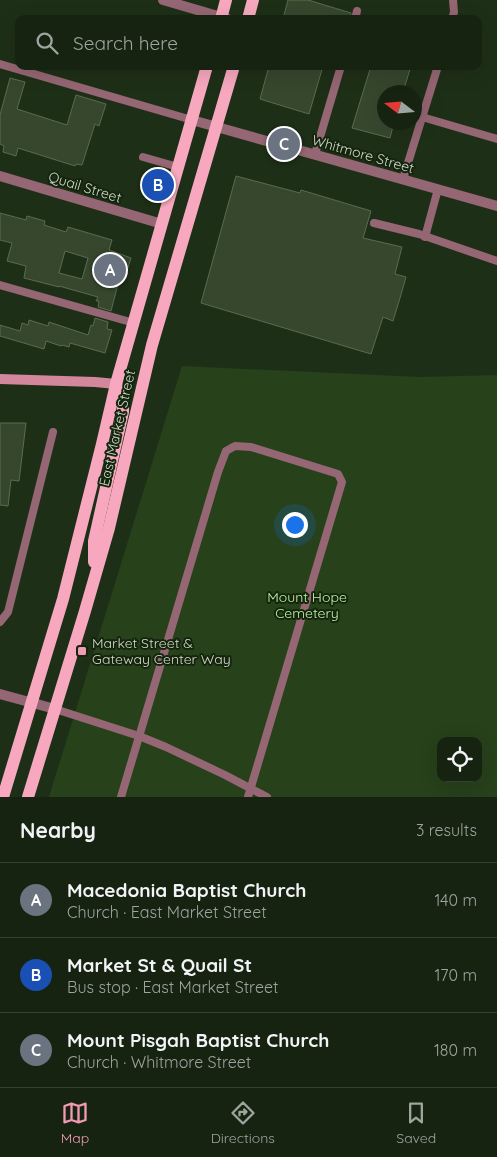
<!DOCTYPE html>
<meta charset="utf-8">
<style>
body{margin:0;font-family:Quicksand,sans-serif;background:#1f2b1a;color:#f1f3f6}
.controls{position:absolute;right:15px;bottom:15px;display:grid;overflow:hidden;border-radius:10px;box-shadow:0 5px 20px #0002}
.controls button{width:45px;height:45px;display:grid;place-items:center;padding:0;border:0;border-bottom:1px solid #354031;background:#162311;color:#f1f3f6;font:25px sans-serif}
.compass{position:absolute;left:377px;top:85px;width:45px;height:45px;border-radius:50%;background:#162311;box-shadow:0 5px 20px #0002;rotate:286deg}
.you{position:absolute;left:294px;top:524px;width:18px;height:18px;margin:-12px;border:4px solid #fff;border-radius:50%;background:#1a73e8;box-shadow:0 0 0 8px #1a73e833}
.badge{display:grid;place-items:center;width:32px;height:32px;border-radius:50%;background:#f19ab3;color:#fff;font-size:16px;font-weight:700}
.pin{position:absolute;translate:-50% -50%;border:2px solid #fff;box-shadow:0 1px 5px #0006}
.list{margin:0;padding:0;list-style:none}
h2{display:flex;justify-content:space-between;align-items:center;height:65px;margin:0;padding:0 20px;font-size:21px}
h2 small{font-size:16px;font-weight:400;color:#9ea49f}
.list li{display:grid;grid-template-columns:32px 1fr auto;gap:15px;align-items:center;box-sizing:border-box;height:75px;padding:0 20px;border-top:1px solid #354031}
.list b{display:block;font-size:19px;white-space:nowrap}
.list p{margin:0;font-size:16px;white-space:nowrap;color:#9ea49f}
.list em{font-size:16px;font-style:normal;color:#9ea49f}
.icon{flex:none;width:28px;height:28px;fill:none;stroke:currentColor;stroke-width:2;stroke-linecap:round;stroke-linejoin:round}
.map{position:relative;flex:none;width:497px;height:797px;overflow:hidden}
.search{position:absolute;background:#162311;box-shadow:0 5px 20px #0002;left:15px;right:15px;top:15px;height:55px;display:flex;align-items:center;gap:12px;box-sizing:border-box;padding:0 18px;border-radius:10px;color:#9ea49f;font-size:19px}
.sheet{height:290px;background:#162311}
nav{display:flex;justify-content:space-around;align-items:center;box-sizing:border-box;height:70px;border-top:1px solid #354031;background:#162311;font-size:14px;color:#9ea49f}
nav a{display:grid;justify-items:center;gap:2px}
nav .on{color:#f19ab3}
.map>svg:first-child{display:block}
.green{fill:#27411b;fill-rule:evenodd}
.building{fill:#36472e;stroke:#596c51;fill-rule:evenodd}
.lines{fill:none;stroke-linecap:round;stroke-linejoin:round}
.lane{stroke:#956673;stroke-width:8}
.street{stroke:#956673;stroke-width:10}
.secondary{stroke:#d3879d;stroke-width:10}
.primary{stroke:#f7a8be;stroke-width:12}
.poi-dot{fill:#f19ab3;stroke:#15250d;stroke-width:2}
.labels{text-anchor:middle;stroke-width:4;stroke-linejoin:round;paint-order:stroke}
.street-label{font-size:14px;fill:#cfdacb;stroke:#15250d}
.park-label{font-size:14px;fill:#c0f4a9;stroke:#15250d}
.poi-label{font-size:14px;fill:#cfdacb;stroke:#15250d;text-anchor:start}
</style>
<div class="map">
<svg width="497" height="797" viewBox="0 0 497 797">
<rect width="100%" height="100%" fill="#1e2f17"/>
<path class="green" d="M182,366L421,377L497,375V797H49ZM441,741H478V778H441Z"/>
<g class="building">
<polygon points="288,0 308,0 351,13 350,19 283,19"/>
<polygon points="269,66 323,66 309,114 260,99"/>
<polygon points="371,66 411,66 403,92 384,92 384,122 394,122 390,138 352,128"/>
<polygon points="10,78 25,82 17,109 67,125 76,95 106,104 99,126 95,124 82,165 76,164 75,166 18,148 16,156 3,152 4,146 0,144 0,115"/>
<polygon points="236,176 300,193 301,190 371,211 363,238 402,247 395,274 406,277 400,298 393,321 383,317 371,354 201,303"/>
<path d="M0,213L26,220L27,216L45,221L44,225L66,232L68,227L112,240L109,250L131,258L127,271L125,270L122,281L119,280L111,311L98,307L99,301H96L98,297L59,286V287L24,278L26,266L7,261L12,243L0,240ZM65,251L88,258L82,279L59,273Z"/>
<polygon points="95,318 108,322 107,329 112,330 105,353 70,343 69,347 62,345 61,346 46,341 44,349 0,336 0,325 20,331 22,323 28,325 29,320 48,326 49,322 88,335 91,325 93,326"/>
<polygon points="0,423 26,423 19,481 11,480 8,506 0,505"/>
</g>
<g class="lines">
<g class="lane">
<polyline points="355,19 357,11"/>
<polyline points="452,19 454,12 453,0"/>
<polyline points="0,64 192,120"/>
<polyline points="422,117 497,139"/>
<polyline points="315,154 341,66"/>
<polyline points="143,157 178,167"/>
<polyline points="403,179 438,66"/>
<polyline points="374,223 419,234 497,261"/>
<polyline points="425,237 438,189"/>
<polyline points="0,285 134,323"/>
<polyline points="0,622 8,612 53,432"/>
<polyline points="55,709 139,736 166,747 225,775 267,797"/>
<polyline points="121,797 218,472 226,451 235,446 251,447 338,474 342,482 248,797"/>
</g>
<g class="street">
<polyline points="163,0 228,19"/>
<polyline points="192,120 497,206"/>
<polyline points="0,176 162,224"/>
<polyline points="0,694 55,709"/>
</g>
<polyline class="secondary" points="0,379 95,382 116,384"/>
<g class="primary">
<polyline points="221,19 226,0"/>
<polyline points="248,19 253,0"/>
<polyline points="94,562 94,541 123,412 123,400 116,384"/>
<polyline points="3,797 63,599 102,444 116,384 207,66"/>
<polyline points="28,797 85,611 109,528 152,345 234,66"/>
</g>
</g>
<rect class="poi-dot" x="77" y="646" width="10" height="10" rx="2.5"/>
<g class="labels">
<g class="street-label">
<text transform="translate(363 154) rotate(16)" y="5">Whitmore Street</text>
<text transform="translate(85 187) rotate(17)" y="5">Quail Street</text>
<text transform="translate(117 428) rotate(-77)" y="5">East Market Street</text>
</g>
<g class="park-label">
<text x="307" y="602">Mount Hope<tspan x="307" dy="16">Cemetery</tspan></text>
</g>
<g class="poi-label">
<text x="92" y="648">Market Street &amp;<tspan x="92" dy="16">Gateway Center Way</tspan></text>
</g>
</g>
</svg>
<div class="controls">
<button><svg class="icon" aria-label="locate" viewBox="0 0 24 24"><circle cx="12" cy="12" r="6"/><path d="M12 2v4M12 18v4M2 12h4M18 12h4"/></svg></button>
</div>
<svg class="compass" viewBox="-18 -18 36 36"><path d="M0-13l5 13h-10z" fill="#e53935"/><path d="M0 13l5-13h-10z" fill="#9ea49f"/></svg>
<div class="you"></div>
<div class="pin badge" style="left:110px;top:270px;background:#6b7280">A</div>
<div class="pin badge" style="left:158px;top:185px;background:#1a4fb4">B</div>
<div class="pin badge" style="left:284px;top:144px;background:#6b7280">C</div>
<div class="search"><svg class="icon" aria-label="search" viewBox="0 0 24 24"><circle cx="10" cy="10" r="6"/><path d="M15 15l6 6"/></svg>Search here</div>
</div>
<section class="sheet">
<h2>Nearby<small>3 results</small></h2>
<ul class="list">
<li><span class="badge" style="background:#6b7280">A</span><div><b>Macedonia Baptist Church</b><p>Church · East Market Street</p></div><em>140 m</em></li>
<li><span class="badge" style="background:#1a4fb4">B</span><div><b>Market St &amp; Quail St</b><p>Bus stop · East Market Street</p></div><em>170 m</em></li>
<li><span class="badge" style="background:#6b7280">C</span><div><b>Mount Pisgah Baptist Church</b><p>Church · Whitmore Street</p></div><em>180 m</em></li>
</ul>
</section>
<nav>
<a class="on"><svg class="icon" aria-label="map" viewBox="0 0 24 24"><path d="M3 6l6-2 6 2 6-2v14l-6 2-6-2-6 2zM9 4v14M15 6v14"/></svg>Map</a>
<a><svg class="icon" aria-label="directions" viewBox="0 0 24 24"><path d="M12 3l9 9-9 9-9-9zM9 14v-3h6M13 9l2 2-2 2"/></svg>Directions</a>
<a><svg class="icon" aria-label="saved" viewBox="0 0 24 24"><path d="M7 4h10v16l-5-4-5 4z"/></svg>Saved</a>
</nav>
